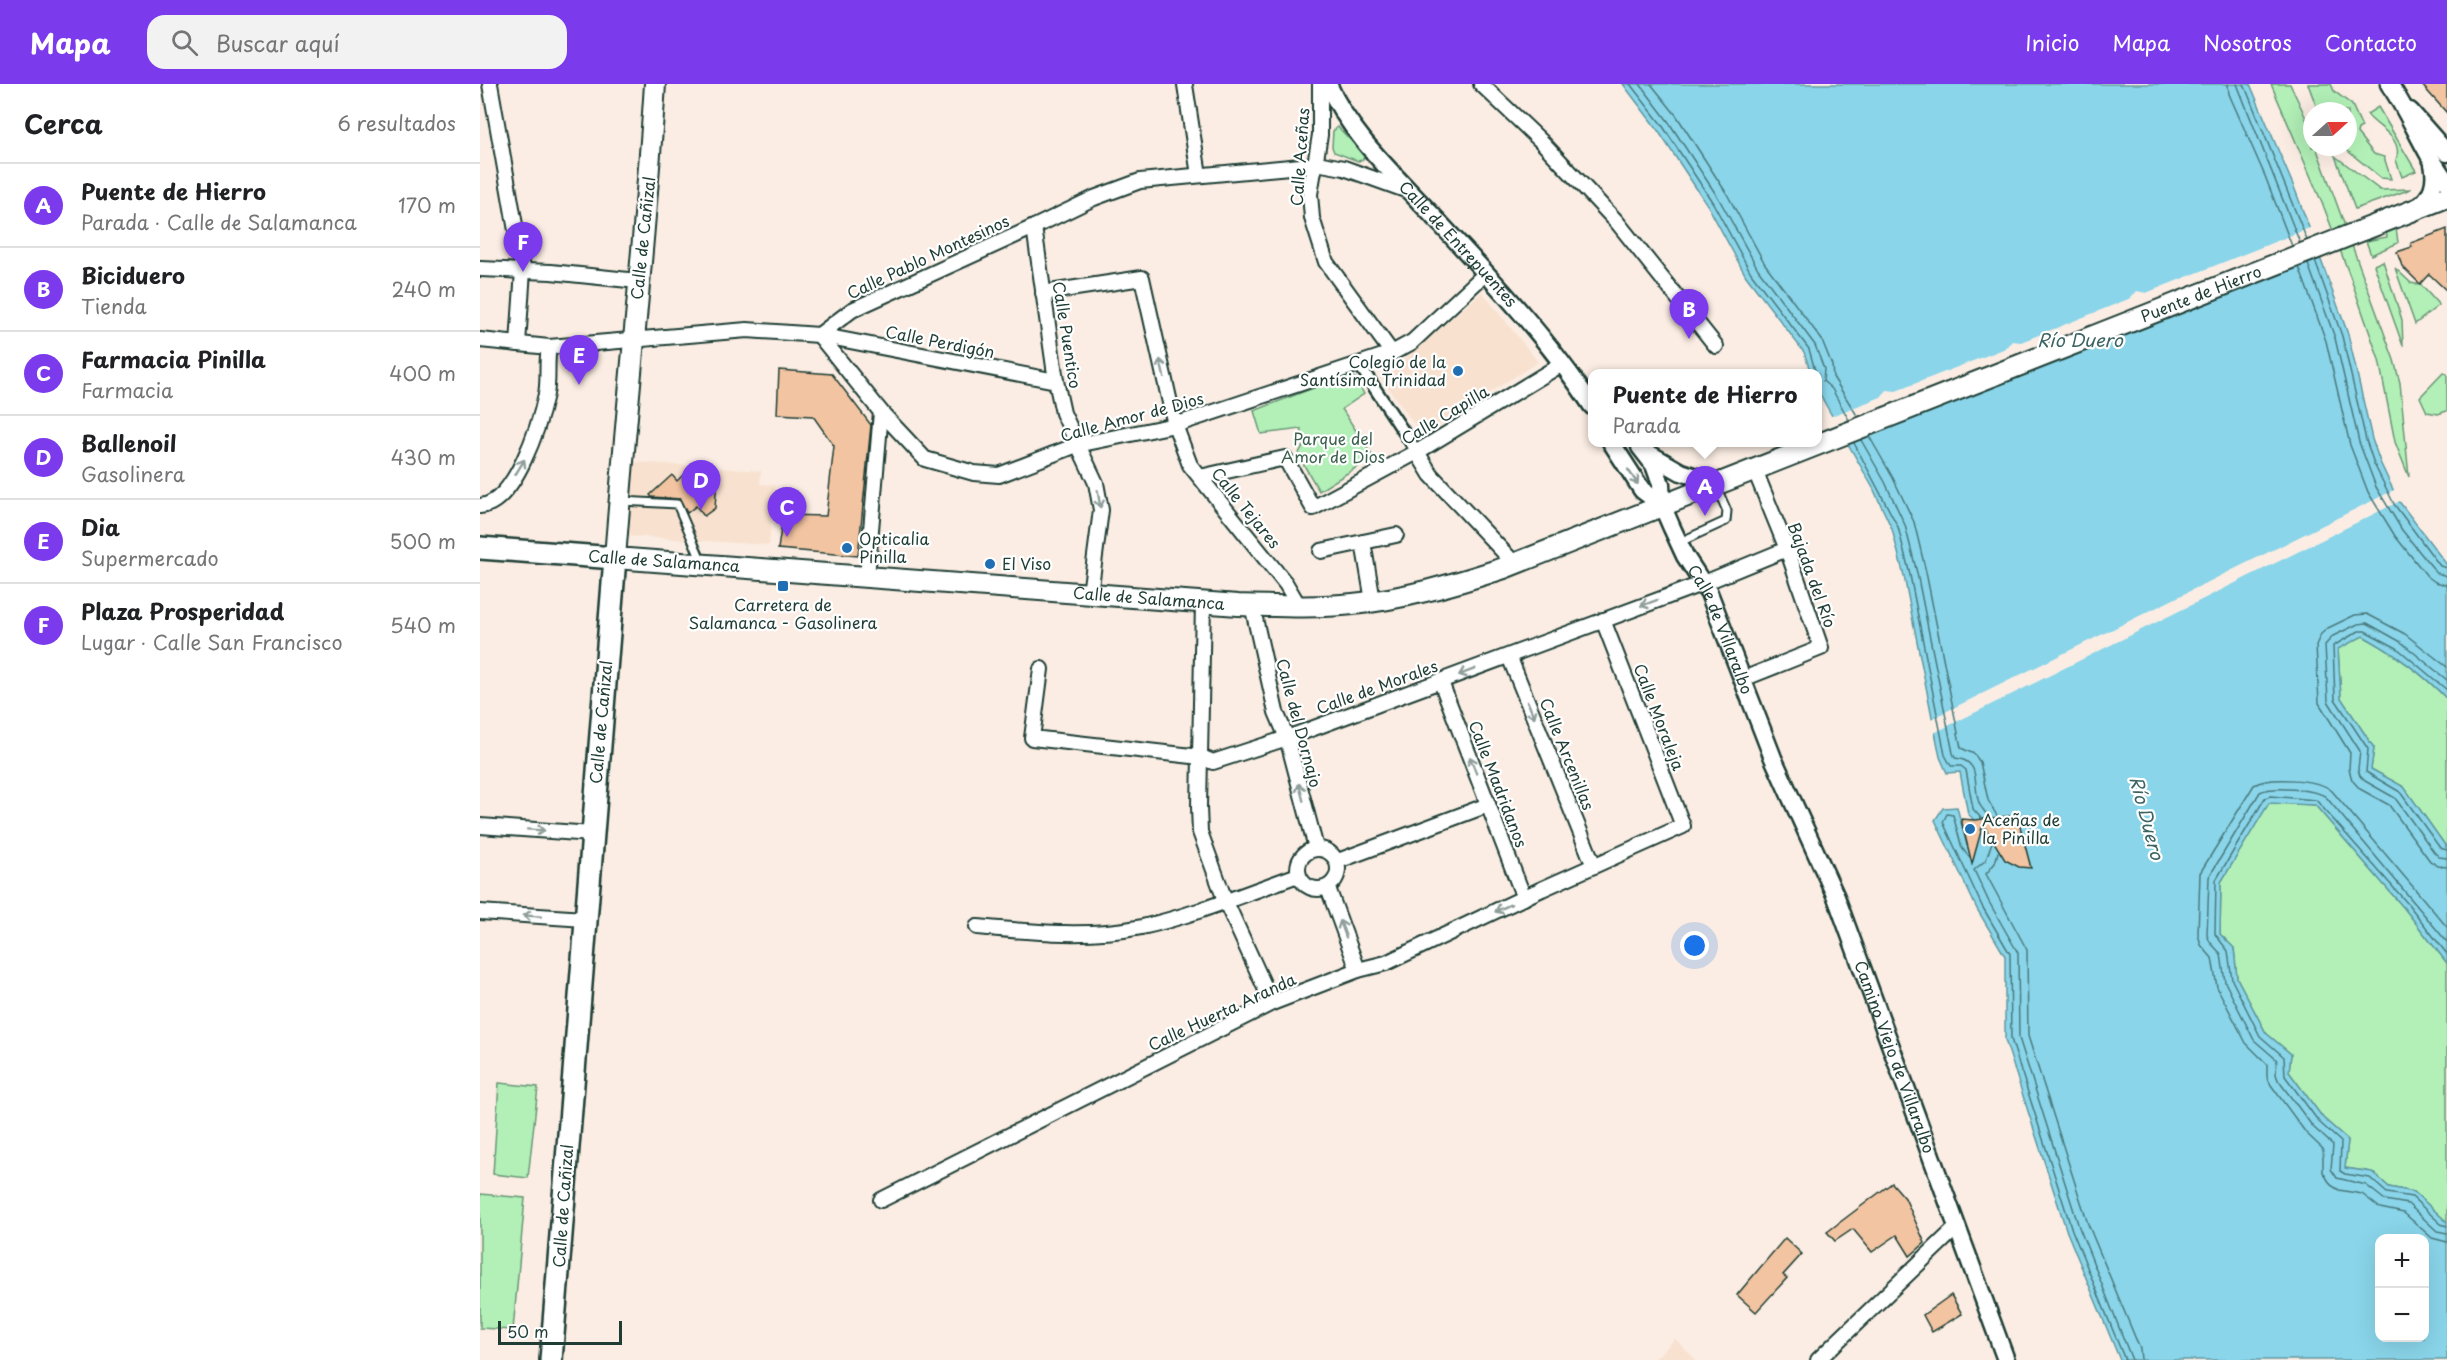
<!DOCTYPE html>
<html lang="es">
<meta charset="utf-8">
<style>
body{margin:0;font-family:"Playpen Sans",sans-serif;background:#f2f2f2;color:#202124}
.controls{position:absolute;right:18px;bottom:18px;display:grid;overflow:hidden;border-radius:12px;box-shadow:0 6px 24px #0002}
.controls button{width:54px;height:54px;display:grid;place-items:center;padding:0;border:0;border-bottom:2px solid #e0e0e0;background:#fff;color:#202124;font:30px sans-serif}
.compass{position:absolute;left:1823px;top:18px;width:54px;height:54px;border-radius:50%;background:#fff;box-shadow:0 6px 24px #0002;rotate:69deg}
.scale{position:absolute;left:18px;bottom:15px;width:124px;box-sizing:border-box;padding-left:6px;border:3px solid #1f3d34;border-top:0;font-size:16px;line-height:21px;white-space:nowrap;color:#1f3d34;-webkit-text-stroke:4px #fff;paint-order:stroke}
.you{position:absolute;left:1215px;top:862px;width:21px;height:21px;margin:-15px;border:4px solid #fff;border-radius:50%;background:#1a73e8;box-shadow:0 0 0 9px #1a73e833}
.badge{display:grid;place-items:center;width:39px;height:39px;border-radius:50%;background:#7c3aed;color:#fff;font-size:20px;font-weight:700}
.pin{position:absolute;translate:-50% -50px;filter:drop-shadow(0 2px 3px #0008)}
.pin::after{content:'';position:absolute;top:32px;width:21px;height:18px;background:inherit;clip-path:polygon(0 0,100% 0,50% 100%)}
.popup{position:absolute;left:1108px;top:285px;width:234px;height:78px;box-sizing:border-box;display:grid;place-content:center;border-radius:12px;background:#fff;filter:drop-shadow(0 2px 4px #0005);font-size:20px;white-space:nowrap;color:#757577}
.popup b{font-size:22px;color:#202124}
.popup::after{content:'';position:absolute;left:50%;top:100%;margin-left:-12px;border:12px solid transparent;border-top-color:#fff}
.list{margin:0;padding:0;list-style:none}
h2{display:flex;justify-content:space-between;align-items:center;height:78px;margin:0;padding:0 24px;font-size:26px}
h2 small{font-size:20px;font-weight:400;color:#757577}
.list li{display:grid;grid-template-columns:39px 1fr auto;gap:18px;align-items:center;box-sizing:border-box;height:84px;padding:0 24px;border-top:2px solid #e0e0e0}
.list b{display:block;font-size:22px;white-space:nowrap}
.list p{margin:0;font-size:20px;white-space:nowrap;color:#757577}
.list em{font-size:20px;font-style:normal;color:#757577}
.icon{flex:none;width:33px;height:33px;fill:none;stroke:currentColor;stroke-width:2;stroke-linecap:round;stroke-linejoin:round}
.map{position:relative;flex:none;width:1967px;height:1276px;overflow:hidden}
header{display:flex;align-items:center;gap:36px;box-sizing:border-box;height:84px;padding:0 30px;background:#7c3aed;color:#fff}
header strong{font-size:28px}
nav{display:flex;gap:33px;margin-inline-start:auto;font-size:21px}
.search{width:420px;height:54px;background:#f2f2f2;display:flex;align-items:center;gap:15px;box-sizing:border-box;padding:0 21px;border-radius:18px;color:#757577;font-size:22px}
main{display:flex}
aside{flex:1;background:#fff}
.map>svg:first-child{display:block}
.built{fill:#f8e1cf}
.green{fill:#b2f0b7;stroke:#689676;stroke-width:1.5}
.water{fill:#8ad5ea;stroke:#5f98a1;stroke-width:1.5;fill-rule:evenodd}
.pier{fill:#fbede3}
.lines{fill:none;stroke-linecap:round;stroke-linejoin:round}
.shore{stroke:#4a7a7d;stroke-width:1.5}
.building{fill:#f2c4a1;stroke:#1f3d34;stroke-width:1.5}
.service-casing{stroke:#1f3d34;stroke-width:11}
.pedestrian-casing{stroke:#1f3d34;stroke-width:15}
.minor-casing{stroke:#1f3d34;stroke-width:18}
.tertiary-casing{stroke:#1f3d34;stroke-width:21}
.secondary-casing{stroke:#1f3d34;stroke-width:24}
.primary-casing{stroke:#1f3d34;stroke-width:26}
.service{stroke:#fff;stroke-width:7}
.pedestrian{stroke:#fff;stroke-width:10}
.minor{stroke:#fff;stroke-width:14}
.tertiary{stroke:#fff;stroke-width:16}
.secondary{stroke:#fff;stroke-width:20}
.primary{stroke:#fff;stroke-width:21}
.oneway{stroke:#8f9e9a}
.poi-dot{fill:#1f6fb2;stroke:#fff;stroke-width:2}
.labels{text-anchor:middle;stroke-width:4.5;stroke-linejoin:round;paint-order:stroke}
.street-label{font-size:16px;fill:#1f3d34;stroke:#fff}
.poi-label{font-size:16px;fill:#1f3d34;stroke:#fff;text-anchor:start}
.park-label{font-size:16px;fill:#3c614e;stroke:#fff}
.water-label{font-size:18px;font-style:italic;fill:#3a6362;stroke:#fff}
</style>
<header>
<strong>Mapa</strong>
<div class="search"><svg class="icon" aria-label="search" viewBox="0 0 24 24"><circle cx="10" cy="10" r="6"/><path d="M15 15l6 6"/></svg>Buscar aquí</div>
<nav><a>Inicio</a><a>Mapa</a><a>Nosotros</a><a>Contacto</a></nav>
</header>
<main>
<aside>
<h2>Cerca<small>6 resultados</small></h2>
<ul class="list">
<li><span class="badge">A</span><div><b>Puente de Hierro</b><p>Parada · Calle de Salamanca</p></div><em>170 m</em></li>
<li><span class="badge">B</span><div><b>Biciduero</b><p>Tienda</p></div><em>240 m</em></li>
<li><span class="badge">C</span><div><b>Farmacia Pinilla</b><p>Farmacia</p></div><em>400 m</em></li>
<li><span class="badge">D</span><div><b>Ballenoil</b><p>Gasolinera</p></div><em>430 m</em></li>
<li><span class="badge">E</span><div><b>Dia</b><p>Supermercado</p></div><em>500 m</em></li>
<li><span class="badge">F</span><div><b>Plaza Prosperidad</b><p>Lugar · Calle San Francisco</p></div><em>540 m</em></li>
</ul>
</aside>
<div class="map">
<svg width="1967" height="1276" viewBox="0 0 1967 1276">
<rect width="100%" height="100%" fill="#fbede3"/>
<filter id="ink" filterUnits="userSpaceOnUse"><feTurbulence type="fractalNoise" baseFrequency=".0167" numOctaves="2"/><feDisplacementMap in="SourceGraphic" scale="12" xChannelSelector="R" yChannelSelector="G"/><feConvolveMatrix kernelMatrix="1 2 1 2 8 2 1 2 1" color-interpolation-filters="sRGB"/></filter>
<g filter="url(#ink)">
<g class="built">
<polygon points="1002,208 1058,278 942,351 902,295"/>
<polygon points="154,378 281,387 280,400 295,401 289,461 147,452"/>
<polygon points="1195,1255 1216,1276 1174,1276"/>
</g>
<g class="green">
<path d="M1791,0H1810C1819,20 1832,41 1832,63H1836L1914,276L1920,299L1929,393L1915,358L1899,276L1871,195L1845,126Z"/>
<polygon points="1828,0 1851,0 1854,7 1872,21 1882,43 1878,45 1877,49 1894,70 1904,73 1911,95 1901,94 1863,63 1868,63 1868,27 1838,27"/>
<path d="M1898,23L1936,87L1922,93L1916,76C1925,52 1892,41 1887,30Z"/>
<polygon points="858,43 883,69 885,72 882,76 878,77 854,68 852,63 853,47"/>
<polygon points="1855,72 1900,106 1931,105 1875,125"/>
<polygon points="1916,143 1918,159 1891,171 1886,157 1907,153 1906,147"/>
<polygon points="1903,177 1922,236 1923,262 1894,181"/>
<polygon points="1915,184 1931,199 1941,201 1959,221 1935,240"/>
<polygon points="872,289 884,310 862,325 893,373 839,407 818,371 825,358 821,345 781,350 774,327"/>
<polygon points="1963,289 1967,290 1967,327 1958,330 1947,328 1940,313"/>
<path d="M1883,552C1914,569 1942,589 1967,615V764L1924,703L1891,685L1894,664L1861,614L1858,564Z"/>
<polygon points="1789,718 1835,721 1924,824 1967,879 1967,1138 1934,1108 1909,1103 1892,1088 1865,1084 1868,1056 1843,1034 1809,988 1811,970 1786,949 1757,894 1754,864 1740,850 1741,798"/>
<polygon points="19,999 58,1003 48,1094 13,1090"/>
<polygon points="0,1110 45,1114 33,1246 0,1244"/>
</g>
<path class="water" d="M1143,0H1770L1816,108L1868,250L1892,355L1900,378L1918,416L1967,481V615C1942,589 1914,569 1883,552L1858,565L1861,614L1894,664L1891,685L1924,703L1967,764V879L1924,824L1835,721L1789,719L1741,798L1740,850L1754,864L1757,894L1786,949L1811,970L1809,988L1843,1034L1868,1056L1865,1084L1892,1088L1909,1103L1934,1108L1967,1138V1276H1640L1587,1148L1525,956V872L1497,825L1455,736L1463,724L1477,723L1487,762L1494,770C1499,755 1501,740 1488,730L1480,688L1467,689L1460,673L1424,492L1412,445L1393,404L1338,307V290L1331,289L1324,268L1266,192L1228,122L1177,45ZM1900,1154H1944V1254H1900Z"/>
<g class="pier">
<polygon points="1832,143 1843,173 1365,361 1349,333 1401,313 1407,306 1416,307 1526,264 1532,257 1541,258 1651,214 1657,207 1666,209"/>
<polygon points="1916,405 1922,416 1452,650 1449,636"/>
</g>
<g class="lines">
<g class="shore">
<polyline points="1150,0 1182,41 1233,119 1271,189 1329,265 1336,290"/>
<polyline points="1160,0 1188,37 1239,115 1278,185 1335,261 1344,285 1343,297 1352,305 1369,336"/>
<polyline points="1171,0 1196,31 1247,110 1285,180 1342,256 1352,281 1353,293 1378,333"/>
<polyline points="1748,0 1749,10 1785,92 1812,162"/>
<polyline points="1757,0 1820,159"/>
<polyline points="1764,0 1827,156"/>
<polyline points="1835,177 1862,252 1886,356 1894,380 1914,420 1960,482 1967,484"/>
<polyline points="1828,180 1855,254 1879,358 1896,403 1922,446 1942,471 1957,489 1967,492"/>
<polyline points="1819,183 1846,257 1870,361 1888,408 1915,452 1947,492 1955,498 1967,501"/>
<polyline points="1389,352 1413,394 1434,438 1446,488 1481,664 1494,670 1500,678 1508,716 1517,732"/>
<path d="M1381,356L1405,398L1425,441L1437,489L1473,669L1475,674C1504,677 1491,703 1500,721C1502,725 1506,728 1508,733"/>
<polyline points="1374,359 1418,443 1430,491 1465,671 1471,682 1481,682 1486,686 1493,725 1501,734"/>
<polyline points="1967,583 1925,550 1887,530 1875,531 1848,544 1841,550 1836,561 1839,619 1870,669 1869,685 1872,696 1880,705 1909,721 1950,777 1958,782 1967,783"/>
<polyline points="1967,596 1921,558 1887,539 1878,540 1853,552 1845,561 1848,617 1880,667 1878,685 1880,692 1885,697 1915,714 1954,768 1959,773 1967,774"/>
<polyline points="1967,606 1917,564 1885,547 1879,547 1853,562 1855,615 1888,665 1886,688 1920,708 1960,764 1967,766"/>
<polyline points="1512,758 1506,776 1494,786 1509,818 1538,869 1539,954 1599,1143 1652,1276"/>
<polyline points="1518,768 1515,779 1506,790 1547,866 1548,952 1608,1140 1660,1265 1661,1276"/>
<polyline points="1489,773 1482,764 1473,731 1467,730 1463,738 1502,822 1530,870 1531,955 1592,1146 1645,1276"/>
<path d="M1967,843L1852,707C1840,695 1789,692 1774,701L1720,789L1718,850L1721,861L1732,874L1737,903L1766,959L1787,980V993L1791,1001L1826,1049L1843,1065V1088L1851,1101L1859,1106L1882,1110L1900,1124L1924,1129L1952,1154L1967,1158"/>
<path d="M1967,858L1846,713C1836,705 1791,702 1780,708L1729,793L1727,851L1730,858L1741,870L1745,898L1774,956L1797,976L1796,990L1798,996L1833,1043L1853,1061L1851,1085L1857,1094L1886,1101L1905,1116L1928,1120L1957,1147L1967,1149"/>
<polyline points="1967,870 1928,820 1836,716 1790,712 1785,714 1736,796 1735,850 1748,867 1752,896 1780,952 1804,973 1805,992 1839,1038 1861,1058 1860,1087 1865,1090 1890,1094 1907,1109 1932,1113 1961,1140 1967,1142"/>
</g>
</g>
<g class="building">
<polygon points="1941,0 1967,0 1967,29"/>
<polygon points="1967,145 1967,207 1949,190 1940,200 1922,182 1917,168 1932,163 1931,159"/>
<polygon points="299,286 352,290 391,341 378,472 298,465 303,431 346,432 354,362 333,332 297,330"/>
<polygon points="204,390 237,394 235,424 224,432 216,422 207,429 200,415 172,413 170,411 192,391 197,397"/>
<polygon points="1537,731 1551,784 1539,783 1525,776 1503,740 1492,780 1481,735 1495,736"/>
<polygon points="1412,1099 1425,1114 1445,1159 1430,1172 1417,1151 1392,1168 1373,1145 1355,1157 1347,1148"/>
<polygon points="1305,1154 1322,1170 1303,1191 1307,1194 1276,1228 1257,1211"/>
<polygon points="1471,1211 1482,1230 1452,1248 1443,1231"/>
</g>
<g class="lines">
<defs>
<g id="service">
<polyline points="142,417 197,420 222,478"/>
<polyline points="1200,458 1246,437 1247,427 1236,402"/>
</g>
<polyline id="pedestrian" points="880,282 937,368"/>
<g id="minor">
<polyline points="10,0 43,186 38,260"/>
<polyline points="840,0 840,51 830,110 832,134 846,178 912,269"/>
<polyline points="1001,0 1062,58 1137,138 1236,262"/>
<polyline points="705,1 719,91"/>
<polyline points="554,143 576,297 583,329 616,399 621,426 610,510"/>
<polyline points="0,185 71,188 158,197"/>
<polyline points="563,209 662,194 695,341 710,381 806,500 819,522"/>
<polyline points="339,251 401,328 445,375 494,389 519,391 597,361 695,341 912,269 932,258 1006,189"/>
<polyline points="339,251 372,226 554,143 614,114 660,97 842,80 864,84 928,107"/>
<polyline points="0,256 69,263 267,246 339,251 576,297"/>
<polyline points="937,368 951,391 1035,480"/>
<polyline points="720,393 805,374 833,424 937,368 1082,280"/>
<path d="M0,422C35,420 60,339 66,310C69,295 66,279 69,263"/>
<polyline points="883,458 893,517"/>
<polyline points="841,467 916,451"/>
<polyline points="387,493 401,328"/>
<polyline points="723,518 719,723 720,748 745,816 792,919"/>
<polyline points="772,521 796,628 807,654 836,764"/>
<polyline points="1029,572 1114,782"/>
<polyline points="561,585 552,654 721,673 733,678 807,654 1224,499 1307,465"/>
<polyline points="1263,595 1341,564 1307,465 1274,384"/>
<polyline points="961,598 1044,814"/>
<polyline points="0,742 112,750"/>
<circle cx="838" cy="785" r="20"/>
<polyline points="858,777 1008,721"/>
<polyline points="848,804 878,886"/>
<polyline points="0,828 105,835"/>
<path d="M497,843C552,848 608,854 662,843C715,831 767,809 818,791"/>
<polyline points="401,1116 792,919 878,886 906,879 1062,805 1203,742 1123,536"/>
<polyline points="1338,1276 1477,1143"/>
</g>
<g id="tertiary">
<path id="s1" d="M848,0C870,51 916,92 953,132C1009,192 1067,253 1112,322"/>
<path d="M1909,0C1931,31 1943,68 1967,98"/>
<polyline points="1930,27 1967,69"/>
<path d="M1938,123C1952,113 1957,97 1953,80"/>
<polyline points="1131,358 1162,406 1182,421"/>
<path id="s2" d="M1160,363L1174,381L1181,400L1182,421L1192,444L1205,472L1229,509L1293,674L1356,813L1526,1276"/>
<polyline points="1168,369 1201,388 1235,399"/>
</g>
<g id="secondary">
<path id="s3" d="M175,0C165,158 147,316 135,474L758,521C796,522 835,524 873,520C924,515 975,500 1024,484L1967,113"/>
</g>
<polyline id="primary" points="0,464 135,474 71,1276"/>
</defs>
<use href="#service" class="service-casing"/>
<use href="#pedestrian" class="pedestrian-casing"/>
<use href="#minor" class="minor-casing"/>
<use href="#tertiary" class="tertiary-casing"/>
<use href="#secondary" class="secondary-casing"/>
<use href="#primary" class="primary-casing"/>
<use href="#service" class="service"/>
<use href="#pedestrian" class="pedestrian"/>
<use href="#minor" class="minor"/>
<use href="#tertiary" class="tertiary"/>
<use href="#secondary" class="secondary"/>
<use href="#primary" class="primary"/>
</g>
<defs><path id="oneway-shaft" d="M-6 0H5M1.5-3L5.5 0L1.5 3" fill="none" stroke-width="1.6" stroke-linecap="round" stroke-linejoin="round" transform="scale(1.5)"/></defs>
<g class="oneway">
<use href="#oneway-shaft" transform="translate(682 284) rotate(-103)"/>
<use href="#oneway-shaft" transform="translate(40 383) rotate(-59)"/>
<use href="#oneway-shaft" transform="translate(1153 393) rotate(56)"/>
<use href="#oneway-shaft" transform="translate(619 415) rotate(81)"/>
<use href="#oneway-shaft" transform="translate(1169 519) rotate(160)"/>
<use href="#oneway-shaft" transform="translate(987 588) rotate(159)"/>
<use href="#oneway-shaft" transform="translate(1051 626) rotate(68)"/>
<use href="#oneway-shaft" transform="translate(993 681) rotate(-111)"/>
<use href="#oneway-shaft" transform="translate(821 708) rotate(-105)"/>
<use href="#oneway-shaft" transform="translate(56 746) rotate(4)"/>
<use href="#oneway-shaft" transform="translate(1023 824) rotate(155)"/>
<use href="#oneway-shaft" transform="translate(52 832) rotate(-176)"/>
<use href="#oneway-shaft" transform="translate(863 845) rotate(-110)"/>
</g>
</g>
<g class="poi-dot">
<circle cx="978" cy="287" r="6"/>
<circle cx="367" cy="464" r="6"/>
<circle cx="510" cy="480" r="6"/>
<rect x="297" y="496" width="12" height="12" rx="3"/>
<circle cx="1490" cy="745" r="6"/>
</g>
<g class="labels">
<g class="street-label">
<text transform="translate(820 73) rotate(-86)" y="6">Calle Aceñas</text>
<text transform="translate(163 154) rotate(-84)" y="6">Calle de Cañizal</text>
<text dy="6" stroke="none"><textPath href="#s1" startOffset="207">Calle de Entrepuentes</textPath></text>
<text transform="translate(448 173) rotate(-25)" y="6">Calle Pablo Montesinos</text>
<text dy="6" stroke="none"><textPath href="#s3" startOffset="2120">Puente de Hierro</textPath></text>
<text transform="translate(587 251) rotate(81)" y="6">Calle Puentico</text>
<text transform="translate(460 258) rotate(11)" y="6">Calle Perdigón</text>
<text transform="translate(965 331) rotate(-31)" y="6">Calle Capilla</text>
<text transform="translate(652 333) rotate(-15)" y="6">Calle Amor de Dios</text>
<text transform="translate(766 424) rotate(51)" y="6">Calle Tejares</text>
<text transform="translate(184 477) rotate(4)" y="6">Calle de Salamanca</text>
<text transform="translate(1332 491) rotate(70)" y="6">Bajada del Río</text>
<text dy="6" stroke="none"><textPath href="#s3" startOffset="1011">Calle de Salamanca</textPath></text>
<text dy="6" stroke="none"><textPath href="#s2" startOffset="202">Calle de Villaralbo</textPath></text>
<text transform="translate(897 603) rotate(-20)" y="6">Calle de Morales</text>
<text transform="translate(1179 633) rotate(69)" y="6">Calle Moraleja</text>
<text transform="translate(121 638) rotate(-85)" y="6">Calle de Cañizal</text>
<text transform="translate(819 639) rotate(75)" y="6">Calle del Dornajo</text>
<text transform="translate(1087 670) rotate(68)" y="6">Calle Arcenillas</text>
<text transform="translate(1018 700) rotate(69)" y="6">Calle Madridanos</text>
<text transform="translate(742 928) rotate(-25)" y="6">Calle Huerta Aranda</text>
<text dy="6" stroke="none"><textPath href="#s2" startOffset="664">Camino Viejo de Villaralbo</textPath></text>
<text transform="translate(83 1122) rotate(-86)" y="6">Calle de Cañizal</text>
</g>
<g class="poi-label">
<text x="966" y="284" text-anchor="end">Colegio de la<tspan x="966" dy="18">Santísima Trinidad</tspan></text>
<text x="379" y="461">Opticalia<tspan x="379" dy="18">Pinilla</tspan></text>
<text x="522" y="486">El Viso</text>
<text x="303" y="527" text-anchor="middle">Carretera de<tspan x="303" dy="18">Salamanca - Gasolinera</tspan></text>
<text x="1502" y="742">Aceñas de<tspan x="1502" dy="18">la Pinilla</tspan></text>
</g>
<g class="park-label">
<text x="853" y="361">Parque del<tspan x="853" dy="18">Amor de Dios</tspan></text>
</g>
<g class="water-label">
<text x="1600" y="263">Río Duero</text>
<text transform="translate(1666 734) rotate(75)" y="6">Río Duero</text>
</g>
</g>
</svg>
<div class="controls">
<button>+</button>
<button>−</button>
</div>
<svg class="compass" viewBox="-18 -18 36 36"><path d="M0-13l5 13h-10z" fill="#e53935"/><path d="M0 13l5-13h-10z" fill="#757577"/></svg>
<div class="scale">50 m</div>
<div class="you"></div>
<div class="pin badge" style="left:1225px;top:432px">A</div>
<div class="popup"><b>Puente de Hierro</b>Parada</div>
<div class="pin badge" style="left:1209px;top:255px">B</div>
<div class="pin badge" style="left:307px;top:453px">C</div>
<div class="pin badge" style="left:221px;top:426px">D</div>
<div class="pin badge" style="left:99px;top:301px">E</div>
<div class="pin badge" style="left:43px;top:188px">F</div>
</div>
</main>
